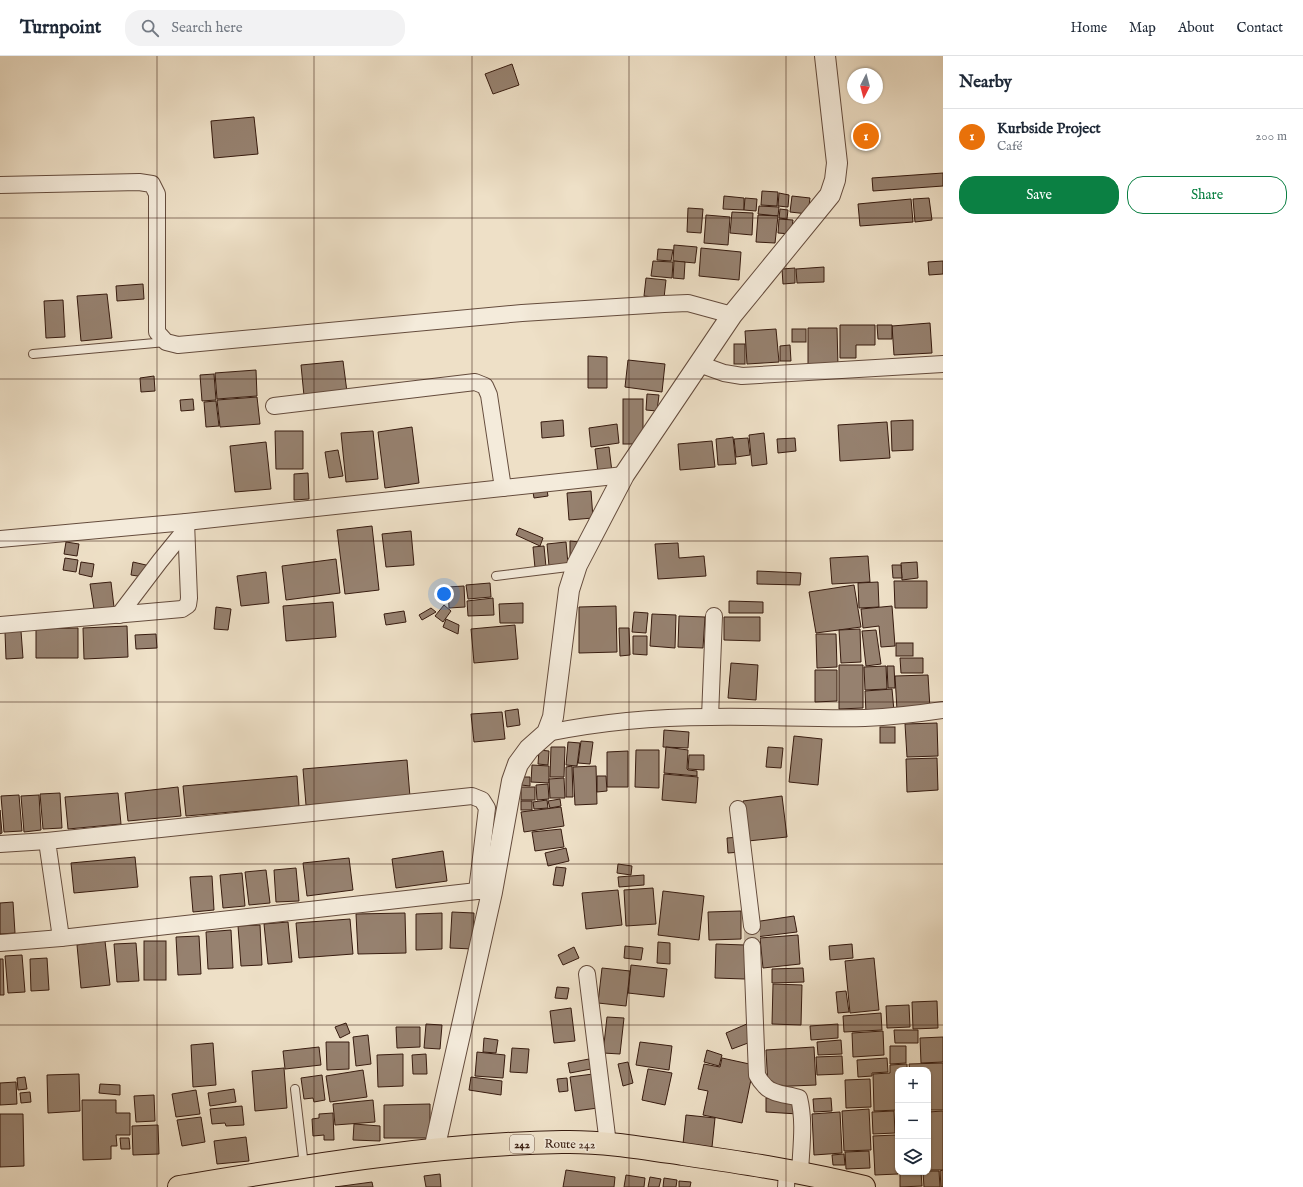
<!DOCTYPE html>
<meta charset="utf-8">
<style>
body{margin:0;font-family:"IM FELL English",serif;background:#f2f2f3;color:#1f2937}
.controls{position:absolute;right:12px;bottom:12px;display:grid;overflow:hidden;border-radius:8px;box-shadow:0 1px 3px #0004}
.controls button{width:36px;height:36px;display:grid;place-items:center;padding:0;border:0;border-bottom:1px solid #e0e1e3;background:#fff;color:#1f2937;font:20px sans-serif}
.compass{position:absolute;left:847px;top:12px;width:36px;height:36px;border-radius:50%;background:#fff;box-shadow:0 1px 3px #0004;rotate:186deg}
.you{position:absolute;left:444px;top:538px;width:14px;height:14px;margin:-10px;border:3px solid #fff;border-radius:50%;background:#1a73e8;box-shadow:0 0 0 6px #1a73e833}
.badge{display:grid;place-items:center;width:26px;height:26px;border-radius:50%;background:#0b8043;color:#fff;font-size:13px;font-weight:700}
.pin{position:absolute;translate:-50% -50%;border:2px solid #fff;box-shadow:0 1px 4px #0006}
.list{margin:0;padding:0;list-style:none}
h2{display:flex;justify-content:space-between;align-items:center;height:52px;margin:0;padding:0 16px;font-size:17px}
h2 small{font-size:13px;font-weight:400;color:#747a83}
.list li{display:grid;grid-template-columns:26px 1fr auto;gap:12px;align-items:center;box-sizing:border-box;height:56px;padding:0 16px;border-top:1px solid #e0e1e3}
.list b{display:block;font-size:15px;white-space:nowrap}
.list p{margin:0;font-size:13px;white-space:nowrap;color:#747a83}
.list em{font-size:13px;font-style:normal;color:#747a83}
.actions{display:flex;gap:8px;padding:12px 16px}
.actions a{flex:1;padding:9px 0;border:1px solid #0b8043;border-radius:16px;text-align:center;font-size:14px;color:#0b8043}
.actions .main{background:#0b8043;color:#fff}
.icon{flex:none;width:22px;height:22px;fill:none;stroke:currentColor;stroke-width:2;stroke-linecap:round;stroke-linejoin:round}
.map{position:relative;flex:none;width:943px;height:1131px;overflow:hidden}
header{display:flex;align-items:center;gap:24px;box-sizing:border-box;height:56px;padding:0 20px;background:#fff;border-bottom:1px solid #e0e1e3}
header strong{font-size:19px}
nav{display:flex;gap:22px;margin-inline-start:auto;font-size:14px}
.search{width:280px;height:36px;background:#f2f2f3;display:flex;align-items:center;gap:10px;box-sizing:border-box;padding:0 14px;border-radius:16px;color:#747a83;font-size:15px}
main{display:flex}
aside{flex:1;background:#fff}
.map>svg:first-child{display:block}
.building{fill:#96816f;stroke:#371b0f}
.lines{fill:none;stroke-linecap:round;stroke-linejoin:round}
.minor-tunnel{stroke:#c9b9a2;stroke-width:16;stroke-dasharray:16 8;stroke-linecap:butt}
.service-casing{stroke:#654c3d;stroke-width:10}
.minor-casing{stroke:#654c3d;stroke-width:18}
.tertiary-casing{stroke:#654c3d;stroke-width:22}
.primary-casing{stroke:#371b0f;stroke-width:24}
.service{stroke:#f4ebdb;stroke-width:8}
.minor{stroke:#f4ebdb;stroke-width:16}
.tertiary{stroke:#f4ebdb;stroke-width:20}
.primary{stroke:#eee0c7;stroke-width:22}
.grid{fill:none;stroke:#371b0f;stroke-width:1;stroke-opacity:0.55}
.labels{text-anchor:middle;stroke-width:3.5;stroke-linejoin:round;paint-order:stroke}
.shield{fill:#f4ebdb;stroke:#70594c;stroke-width:1}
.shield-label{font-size:11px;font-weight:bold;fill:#371b0f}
.street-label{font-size:12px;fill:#371b0f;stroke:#f4ebdb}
</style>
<header>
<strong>Turnpoint</strong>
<div class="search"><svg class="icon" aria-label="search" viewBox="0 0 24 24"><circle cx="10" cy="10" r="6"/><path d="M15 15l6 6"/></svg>Search here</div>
<nav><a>Home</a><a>Map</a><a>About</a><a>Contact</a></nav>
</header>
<main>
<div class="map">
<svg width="943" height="1131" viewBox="0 0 943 1131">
<rect width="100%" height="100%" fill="#eee0c7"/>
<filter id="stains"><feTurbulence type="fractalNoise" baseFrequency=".005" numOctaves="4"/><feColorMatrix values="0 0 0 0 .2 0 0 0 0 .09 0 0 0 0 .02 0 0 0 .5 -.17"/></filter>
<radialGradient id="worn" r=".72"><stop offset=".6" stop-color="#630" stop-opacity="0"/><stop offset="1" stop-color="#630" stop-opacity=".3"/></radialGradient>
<g class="building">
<polygon points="512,8 519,29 493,38 485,18"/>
<polygon points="254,61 258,98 214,102 211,65"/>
<polygon points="943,117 943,130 873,135 872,122"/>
<polygon points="762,135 778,136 777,150 761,149"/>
<polygon points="779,137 789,139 788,151 778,150"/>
<polygon points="724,140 744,142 744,154 723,153"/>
<polygon points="792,140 810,142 808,158 790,156"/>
<polygon points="745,142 757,143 756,155 744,154"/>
<polygon points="929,142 932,164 915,166 913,143"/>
<polygon points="911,143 913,166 860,170 858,148"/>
<polygon points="759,150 779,151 778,160 758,158"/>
<polygon points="688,152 703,153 701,177 687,176"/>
<polygon points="780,153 788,154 787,163 779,162"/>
<polygon points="732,156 753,157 752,179 730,177"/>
<polygon points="706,159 730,161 728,189 704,187"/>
<polygon points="758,159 778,160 775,187 756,186"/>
<polygon points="779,163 793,164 791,178 778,177"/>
<polygon points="674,189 697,191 695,207 673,205"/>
<polygon points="701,192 741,196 739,224 699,220"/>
<polygon points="658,193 673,194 671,205 657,204"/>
<polygon points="653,205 673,206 672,222 651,220"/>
<polygon points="674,205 685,206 684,223 673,222"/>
<polygon points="943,205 943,218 929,219 928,206"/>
<polygon points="824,211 824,226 797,227 796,213"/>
<polygon points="795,212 795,227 783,228 782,213"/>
<polygon points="646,222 666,224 664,242 644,240"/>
<polygon points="143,228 144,243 117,245 116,230"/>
<polygon points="107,238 112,282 81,285 77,240"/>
<polygon points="63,244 65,281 46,282 44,245"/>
<polygon points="930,267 932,297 894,299 892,270"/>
<polygon points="840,269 875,269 875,289 856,289 856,302 840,302"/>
<polygon points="877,269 892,269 892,283 878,283"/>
<polygon points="808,272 837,272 838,310 808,311"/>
<polygon points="776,273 779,306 747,308 745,275"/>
<rect x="792" y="273" width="14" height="13"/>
<rect x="734" y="288" width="11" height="20"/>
<polygon points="790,289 791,305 780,305 780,290"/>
<polygon points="588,300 607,301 607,332 588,332"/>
<polygon points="628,304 665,308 662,336 625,331"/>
<polygon points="343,305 347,336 304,340 301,309"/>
<polygon points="256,314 257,340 217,343 215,317"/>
<polygon points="214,318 216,344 202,345 200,319"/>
<polygon points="154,320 155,335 141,336 140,322"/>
<polygon points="647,338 659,339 657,355 646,354"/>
<polygon points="257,341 260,368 220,371 217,344"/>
<polygon points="193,343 194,354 181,355 180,344"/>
<rect x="623" y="343" width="20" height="45"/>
<polygon points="216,345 219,370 206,371 204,346"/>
<polygon points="563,364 564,380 542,382 541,366"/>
<polygon points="913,364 913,394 892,395 891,365"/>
<polygon points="887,366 890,402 840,405 838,369"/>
<polygon points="617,368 619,387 591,391 589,372"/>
<polygon points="412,371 419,427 385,432 378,376"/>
<polygon points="275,375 303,375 303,413 276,413"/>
<polygon points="373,375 378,423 346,426 341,377"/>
<polygon points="764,377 767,408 752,410 749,379"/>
<polygon points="733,381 736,408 718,409 716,383"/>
<polygon points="748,382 750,399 736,401 734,383"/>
<polygon points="795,382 796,395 778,397 777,383"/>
<polygon points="712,385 715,411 680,414 678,388"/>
<polygon points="266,386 271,433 235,436 230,390"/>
<polygon points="609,391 612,416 598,417 595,393"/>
<polygon points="338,394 343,420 329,422 325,396"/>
<polygon points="308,417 309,443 294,444 294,418"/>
<polygon points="547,434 548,440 534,442 533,436"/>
<polygon points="591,435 593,462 569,464 567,437"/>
<polygon points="372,470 379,534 345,538 337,474"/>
<polygon points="519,472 543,482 540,490 516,479"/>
<polygon points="411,475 414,509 386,511 382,478"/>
<polygon points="570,485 580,486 580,500 570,500"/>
<polygon points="66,486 79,488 77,500 64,498"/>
<polygon points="566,486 568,508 549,510 547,488"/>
<polygon points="678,487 679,502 704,500 706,520 658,523 655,488"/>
<polygon points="544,490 546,511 535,512 533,491"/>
<polygon points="868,500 870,526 832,528 830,502"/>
<polygon points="65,502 78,504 76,516 63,514"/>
<polygon points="336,503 340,537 286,544 282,510"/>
<polygon points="81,506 94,508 92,521 79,518"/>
<polygon points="133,506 146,509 144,521 131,519"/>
<polygon points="917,506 918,522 902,524 901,507"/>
<polygon points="892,509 901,509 902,522 893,522"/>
<polygon points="757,515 801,517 800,529 757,528"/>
<polygon points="266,516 269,547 241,550 237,520"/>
<polygon points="894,525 927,525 927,552 895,552"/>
<polygon points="111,526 114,551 94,553 90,528"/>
<polygon points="878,526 879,551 859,552 858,527"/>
<polygon points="490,527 491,541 468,543 466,529"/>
<polygon points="854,529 861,571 816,577 809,536"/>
<polygon points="464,530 465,551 449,552 448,531"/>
<polygon points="493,542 494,559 468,560 467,545"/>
<polygon points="729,545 763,546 763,557 729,557"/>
<polygon points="333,546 336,581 286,585 283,550"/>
<polygon points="523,547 523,567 500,567 499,548"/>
<polygon points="444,549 451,555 443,566 435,560"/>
<polygon points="616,550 617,596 579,597 579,551"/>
<polygon points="892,550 895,590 881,591 879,570 863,572 861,553"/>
<polygon points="216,551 231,553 228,574 214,573"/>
<polygon points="431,552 436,556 422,564 419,559"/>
<polygon points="404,555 406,566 386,569 384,558"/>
<polygon points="634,556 648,557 646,577 632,576"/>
<polygon points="652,558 676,559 675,592 650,590"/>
<polygon points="679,560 705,561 703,592 678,591"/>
<polygon points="724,561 760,561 760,585 724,584"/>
<polygon points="446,563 459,569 458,578 443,571"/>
<polygon points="515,569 518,603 474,607 471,573"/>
<polygon points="127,570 128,601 84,603 83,572"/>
<polygon points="78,572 78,602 36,602 36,573"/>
<polygon points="619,572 629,572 630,599 620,600"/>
<polygon points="860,573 861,606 841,607 839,574"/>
<polygon points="876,574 881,608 866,610 862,575"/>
<polygon points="21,575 23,602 6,603 5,576"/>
<polygon points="156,578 157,592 136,593 135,579"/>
<polygon points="816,578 836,578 837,611 817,612"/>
<polygon points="633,580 647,580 647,599 633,598"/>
<rect x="896" y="587" width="17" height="13"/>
<polygon points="900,602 923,602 923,617 901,617"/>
<polygon points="731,607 758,609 756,644 728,642"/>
<polygon points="839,609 863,609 863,652 839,653"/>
<polygon points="886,610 887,633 865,634 864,611"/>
<polygon points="887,610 894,610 895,632 888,632"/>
<polygon points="815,614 837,614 837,645 815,646"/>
<polygon points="928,619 930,653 897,654 895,620"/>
<polygon points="892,633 894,655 866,657 865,635"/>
<polygon points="518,653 520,669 507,671 505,655"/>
<polygon points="502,656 505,683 474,686 471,658"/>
<polygon points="937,667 938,700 907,701 905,668"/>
<rect x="880" y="671" width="15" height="16"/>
<polygon points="664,674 689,676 688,692 663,691"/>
<polygon points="794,680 822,683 818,729 789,726"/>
<polygon points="581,685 593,686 590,708 578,707"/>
<polygon points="568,686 580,687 577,710 566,709"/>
<polygon points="551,691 565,691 564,721 550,721"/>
<polygon points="666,691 688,694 687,713 688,714 697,715 697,720 664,717"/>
<polygon points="768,691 783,692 781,712 766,711"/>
<polygon points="539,694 549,695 548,709 538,708"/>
<polygon points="636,694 659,694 659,732 635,731"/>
<polygon points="628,695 628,731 607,731 607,696"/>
<polygon points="689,699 704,699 704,714 688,713"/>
<polygon points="937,702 938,734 907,736 906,703"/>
<polygon points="407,704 410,741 306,749 303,713"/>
<polygon points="532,709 549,710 549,727 531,726"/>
<polygon points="572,710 573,741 566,741 566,711"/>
<polygon points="596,710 597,748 575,749 573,711"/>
<polygon points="664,718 698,721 696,747 662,744"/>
<polygon points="297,720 299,750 186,760 183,730"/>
<polygon points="597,720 606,720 607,735 597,736"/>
<polygon points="522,721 530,721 530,730 521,729"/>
<polygon points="564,722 565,742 550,742 549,723"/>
<polygon points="548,728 549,743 537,744 536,729"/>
<polygon points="178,731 181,760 128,765 125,737"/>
<rect x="521" y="731" width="14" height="13"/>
<polygon points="60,737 62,772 43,773 40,738"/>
<polygon points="118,737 121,768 68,773 65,741"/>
<polygon points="19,739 22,775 4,776 1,740"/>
<polygon points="39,739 41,774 24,776 21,740"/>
<polygon points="782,740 787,781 748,785 743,745"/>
<polygon points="560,743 561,750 550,752 548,745"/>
<polygon points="547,744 548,752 534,753 533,746"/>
<rect x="521" y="745" width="11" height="9"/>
<polygon points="561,751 564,770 524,776 521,756"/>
<polygon points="0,754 2,777 0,778"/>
<polygon points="561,773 564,791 535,795 532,776"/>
<polygon points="740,781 741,796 728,797 727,782"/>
<polygon points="566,792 569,805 548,810 545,797"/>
<polygon points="443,795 447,825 396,832 392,803"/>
<polygon points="135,801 138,831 74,837 71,807"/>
<polygon points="349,802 353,834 307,840 303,807"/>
<polygon points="618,808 632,810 631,819 617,817"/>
<polygon points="556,811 566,812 563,830 553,829"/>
<polygon points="296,812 299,845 276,846 274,814"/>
<polygon points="266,814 270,847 249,849 245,816"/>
<polygon points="242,817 245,850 223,852 220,819"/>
<polygon points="644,819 644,829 619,831 618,821"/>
<polygon points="212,820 214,854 193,856 190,821"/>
<polygon points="653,832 656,868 626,870 624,834"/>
<polygon points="618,834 622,869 586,873 582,837"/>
<polygon points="663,835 704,840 699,884 658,879"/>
<polygon points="13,846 15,877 0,878 0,847"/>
<polygon points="741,855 741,883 709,884 708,856"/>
<polygon points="452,856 474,857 473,893 450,892"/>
<polygon points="405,857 406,897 358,898 356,858"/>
<polygon points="442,857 442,893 416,894 416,858"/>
<polygon points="794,860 797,876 756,881 754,866"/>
<polygon points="350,863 353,898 299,902 296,867"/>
<polygon points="288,866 292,906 268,908 264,868"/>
<polygon points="260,869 262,909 241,910 238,870"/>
<polygon points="231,874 233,912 208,913 206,876"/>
<polygon points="798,879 800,908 763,912 760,882"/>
<polygon points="199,880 201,918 178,919 176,881"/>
<polygon points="105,885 110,929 81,932 77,889"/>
<rect x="144" y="885" width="22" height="39"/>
<polygon points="658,886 670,887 670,908 657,907"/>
<polygon points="136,887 139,925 117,926 114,888"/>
<polygon points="716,888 745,889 745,923 715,922"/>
<polygon points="852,888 853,902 830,904 829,890"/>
<polygon points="625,890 643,892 641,904 624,902"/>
<polygon points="574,891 579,902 563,909 558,899"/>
<polygon points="22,899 25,936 8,937 5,900"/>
<polygon points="47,902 49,934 31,935 30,903"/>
<polygon points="874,902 879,954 850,957 845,905"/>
<polygon points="0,903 3,903 4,939 0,939"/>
<polygon points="631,909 667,913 664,941 628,937"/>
<polygon points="602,912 630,915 626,950 598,947"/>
<polygon points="803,912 804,926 772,927 772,913"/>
<polygon points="773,928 802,929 801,969 772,968"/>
<polygon points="557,931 569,932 567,943 555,942"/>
<polygon points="846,935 849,956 838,957 836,936"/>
<polygon points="937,945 938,972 913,973 912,946"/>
<polygon points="909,949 910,971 887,972 886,950"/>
<polygon points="571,952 575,985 554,987 550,955"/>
<polygon points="881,957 882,974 844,976 843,960"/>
<polygon points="607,961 624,962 620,998 603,997"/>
<polygon points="346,967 350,977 340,982 335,971"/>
<polygon points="749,967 756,984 732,993 726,977"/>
<polygon points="426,968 442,969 440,993 424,992"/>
<polygon points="838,968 838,982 811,984 810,970"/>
<polygon points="396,971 420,971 420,991 397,992"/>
<polygon points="894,974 918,974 918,987 895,987"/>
<polygon points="883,975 884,999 853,1001 852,977"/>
<polygon points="368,979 371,1008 356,1010 353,981"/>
<polygon points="943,981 943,1006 921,1007 920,982"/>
<polygon points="484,982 498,984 496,997 483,996"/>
<polygon points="841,984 842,998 818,999 817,986"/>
<polygon points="326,986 349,986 349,1013 327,1014"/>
<polygon points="640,986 672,990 669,1014 636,1009"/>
<polygon points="213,987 216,1029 193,1031 191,989"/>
<polygon points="890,990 906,990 906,1007 890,1008"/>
<polygon points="319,991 321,1009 285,1013 283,995"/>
<polygon points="814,991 816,1029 768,1031 766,994"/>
<polygon points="512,992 529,993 527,1017 510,1016"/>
<polygon points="707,994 722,999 719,1010 704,1006"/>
<polygon points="477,996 505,999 503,1022 475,1020"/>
<polygon points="403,998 403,1030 378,1031 377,999"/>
<polygon points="426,998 427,1018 413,1018 412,999"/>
<polygon points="842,1000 843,1018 817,1019 816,1001"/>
<polygon points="722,1002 754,1009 742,1067 703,1059 708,1035 698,1033 704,1008 720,1011"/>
<polygon points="887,1002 888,1016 872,1017 872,1020 858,1021 857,1004"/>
<polygon points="589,1003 591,1013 570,1017 568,1007"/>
<polygon points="628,1006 633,1027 623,1030 618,1008"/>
<polygon points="943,1007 943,1054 928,1054 928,1014 910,1014 909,1008"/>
<polygon points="907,1008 907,1014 898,1014 898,1054 874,1055 873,1018 890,1017 890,1009"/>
<polygon points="284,1012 287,1052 255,1055 252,1015"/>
<polygon points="648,1013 672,1017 665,1049 642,1044"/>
<polygon points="363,1014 367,1041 330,1046 326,1020"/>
<polygon points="79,1018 80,1055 48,1057 47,1019"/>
<polygon points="593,1018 598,1052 575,1055 570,1021"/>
<polygon points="322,1019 325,1044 314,1046 313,1042 304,1043 301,1022"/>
<polygon points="25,1021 27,1033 18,1034 17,1022"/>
<polygon points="471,1021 502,1025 501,1039 469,1034"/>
<polygon points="567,1022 568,1035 559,1036 557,1023"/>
<polygon points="870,1023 871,1051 846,1052 845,1024"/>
<polygon points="16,1026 17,1048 0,1049 0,1027"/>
<polygon points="100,1028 120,1029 120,1039 99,1037"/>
<polygon points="234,1033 236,1046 210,1050 208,1037"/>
<polygon points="196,1034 200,1058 176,1061 172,1038"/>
<polygon points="30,1036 31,1046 21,1047 20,1037"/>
<polygon points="154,1039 155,1065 136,1066 134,1040"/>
<polygon points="766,1042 798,1044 798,1058 766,1056"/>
<polygon points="831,1042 832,1055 814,1056 813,1043"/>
<polygon points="82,1044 116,1044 116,1057 130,1057 130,1079 116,1079 117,1090 111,1090 111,1103 83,1104"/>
<polygon points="373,1044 375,1066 335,1069 333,1048"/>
<polygon points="430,1048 430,1082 384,1082 384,1049"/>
<polygon points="242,1050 244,1069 226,1070 225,1067 212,1068 210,1053"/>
<polygon points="869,1053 871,1094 844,1095 842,1055"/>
<polygon points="894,1055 895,1077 873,1078 872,1056"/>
<polygon points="943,1055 943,1114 928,1114 928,1056"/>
<polygon points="840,1056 842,1097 814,1099 812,1058"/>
<polygon points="333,1057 334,1084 324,1084 324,1079 313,1080 312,1063 319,1062 319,1058"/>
<polygon points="0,1058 23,1058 24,1110 0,1111"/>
<polygon points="686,1059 715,1062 712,1091 683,1088"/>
<polygon points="896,1059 898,1059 898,1100"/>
<polygon points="201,1061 205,1086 182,1090 177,1064"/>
<polygon points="354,1068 380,1070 380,1085 353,1084"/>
<polygon points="158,1069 159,1098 133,1099 132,1070"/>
<polygon points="896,1079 898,1118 875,1119 873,1080"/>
<polygon points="246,1081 249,1105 217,1108 214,1085"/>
<polygon points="120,1082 129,1082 130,1093 121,1093"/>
<polygon points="869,1095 870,1112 846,1113 845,1096"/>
<polygon points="844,1098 845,1109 833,1109 832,1099"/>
<polygon points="566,1114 615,1121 614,1131 563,1131"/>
<polygon points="943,1114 943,1131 941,1131 940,1115"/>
<polygon points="928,1115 939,1115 940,1131 924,1131 923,1116"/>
<polygon points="900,1116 921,1116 922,1130 900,1131"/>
<polygon points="440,1118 441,1131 426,1131 424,1120"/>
<polygon points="626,1119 645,1122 644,1131 624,1131"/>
<polygon points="650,1121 661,1123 659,1131 648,1131"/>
<polygon points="664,1122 677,1124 676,1131 663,1131"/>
<polygon points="679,1125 691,1126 690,1131 679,1131"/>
<polygon points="372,1126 373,1131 335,1131"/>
</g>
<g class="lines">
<polyline class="minor-tunnel" points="752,870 752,890"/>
<defs>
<g id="service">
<polyline points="33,298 166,286"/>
<polyline points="496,520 576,510"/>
<polyline points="295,1033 304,1110"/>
</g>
<g id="minor">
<polyline points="0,129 139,126 152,128 157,138 157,276 166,286 178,289 522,257 664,248 688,247 732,259"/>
<polyline points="699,308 724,317 742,320 943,308"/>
<polyline points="274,350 475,326 485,330 489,339 503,432"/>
<polyline points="0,483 186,466 624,419"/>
<polyline points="119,559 160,505 186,473"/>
<polyline points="0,569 182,553 188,549 189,542 186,466"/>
<polyline points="710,661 714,560"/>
<path d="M547,677C601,666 655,661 710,661C761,660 813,663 865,662C891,661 917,658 943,654"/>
<polyline points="738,753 752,870"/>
<polyline points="0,788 47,785"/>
<polyline points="61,882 47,785 472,740 482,744 487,752 477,835"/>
<polyline points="0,887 61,882 477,835 487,835"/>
<path d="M752,890L757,1019C759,1023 762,1027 765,1030C773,1039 788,1038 799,1042C805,1066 801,1092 800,1117"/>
<polyline points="587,918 608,1088"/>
<polyline points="786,1131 787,1115"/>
</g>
<polyline id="tertiary" points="434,1094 492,836 512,725 518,708 529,693 547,677 553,661 569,534 577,509 624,419 732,259 830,139 835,124 837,107 825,0"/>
<path id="primary" d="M179,1131C305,1110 433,1088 562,1086C602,1085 643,1092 683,1098C744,1107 805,1116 864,1131"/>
</defs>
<use href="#service" class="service-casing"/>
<use href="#minor" class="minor-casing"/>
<use href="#tertiary" class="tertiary-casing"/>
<use href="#primary" class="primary-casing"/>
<use href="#service" class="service"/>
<use href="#minor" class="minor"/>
<use href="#tertiary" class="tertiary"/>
<use href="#primary" class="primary"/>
</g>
<path class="grid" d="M157,0V1131M314,0V1131M472,0V1131M629,0V1131M786,0V1131M0,162H943M0,323H943M0,485H943M0,646H943M0,808H943M0,969H943"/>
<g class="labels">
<rect class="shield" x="510" y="1079" width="24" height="18" rx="3"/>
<g class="shield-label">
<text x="522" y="1092">242</text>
</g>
<g class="street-label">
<text transform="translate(570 1088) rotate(1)" y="4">Route 242</text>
</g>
</g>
<rect width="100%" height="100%" filter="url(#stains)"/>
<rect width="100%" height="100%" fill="url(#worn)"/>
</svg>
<div class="controls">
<button>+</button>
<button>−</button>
<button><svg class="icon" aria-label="layers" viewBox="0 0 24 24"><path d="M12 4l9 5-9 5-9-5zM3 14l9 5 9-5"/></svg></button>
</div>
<svg class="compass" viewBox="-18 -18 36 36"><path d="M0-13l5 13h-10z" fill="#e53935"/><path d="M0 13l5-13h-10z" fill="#747a83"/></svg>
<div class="you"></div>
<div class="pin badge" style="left:866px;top:80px;background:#e8710a">1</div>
</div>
<aside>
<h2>Nearby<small></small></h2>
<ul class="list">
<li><span class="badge" style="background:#e8710a">1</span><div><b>Kurbside Project</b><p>Café</p></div><em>200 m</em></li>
</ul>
<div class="actions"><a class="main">Save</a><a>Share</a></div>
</aside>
</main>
